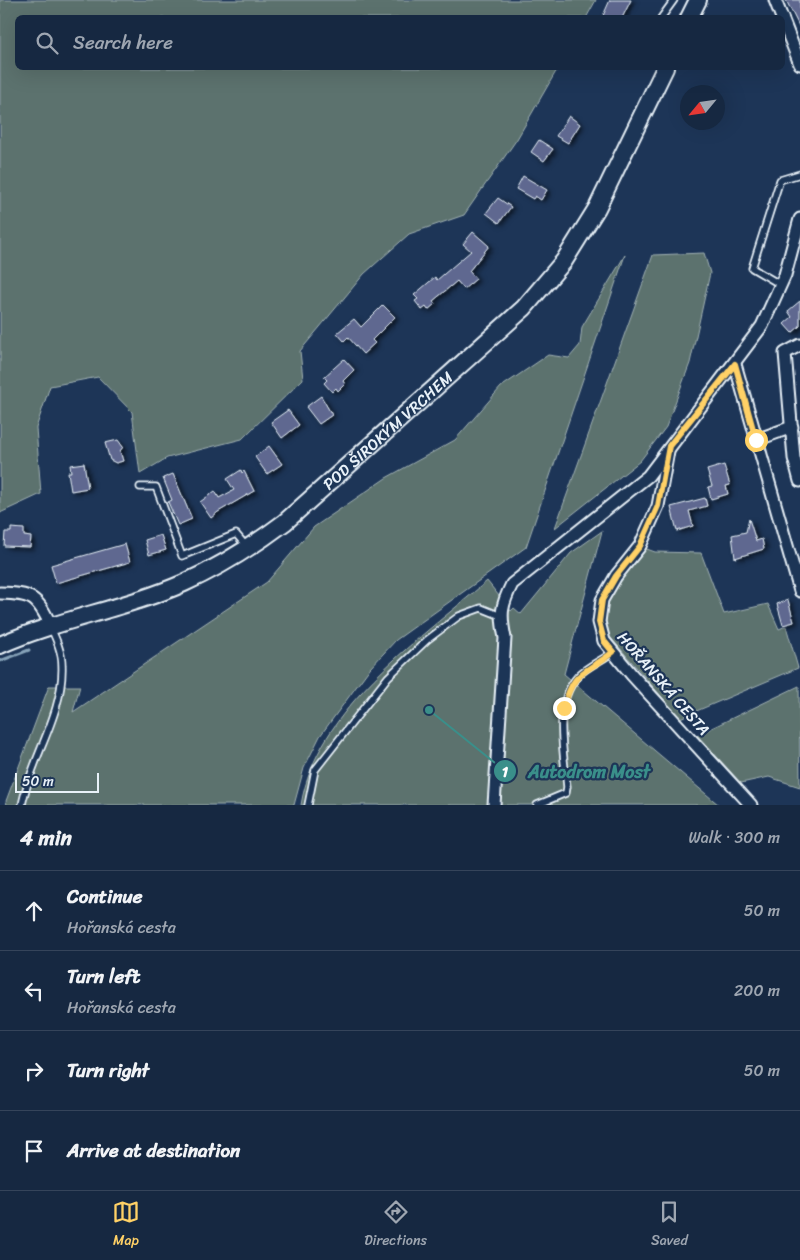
<!DOCTYPE html>
<meta charset="utf-8">
<style>
body{margin:0;font-family:Sriracha,sans-serif;background:#1f3048;color:#f1f3f6}
.compass{position:absolute;left:680px;top:85px;width:45px;height:45px;border-radius:50%;background:#162841;box-shadow:0 5px 20px #0002;rotate:241deg}
.scale{position:absolute;left:15px;bottom:12px;width:84px;box-sizing:border-box;padding-left:5px;border:2px solid #e8f1f8;border-top:0;font-size:14px;line-height:18px;white-space:nowrap;color:#e8f1f8;-webkit-text-stroke:4px #1d3557;paint-order:stroke}
.stop{position:absolute;width:15px;height:15px;margin:-11px;border:4px solid #ffd166;border-radius:50%;background:#fff}
.stop.end{background:#ffd166;border-color:#fff;box-shadow:0 1px 5px #0008}
.list{margin:0;padding:0;list-style:none}
h2{display:flex;justify-content:space-between;align-items:center;height:65px;margin:0;padding:0 20px;font-size:21px}
h2 small{font-size:16px;font-weight:400;color:#9ea6b1}
.list li{display:grid;grid-template-columns:32px 1fr auto;gap:15px;align-items:center;box-sizing:border-box;height:80px;padding:0 20px;border-top:1px solid #35445a}
.list b{display:block;font-size:19px;white-space:nowrap}
.list p{margin:0;font-size:16px;white-space:nowrap;color:#9ea6b1}
.list em{font-size:16px;font-style:normal;color:#9ea6b1}
.icon{flex:none;width:28px;height:28px;fill:none;stroke:currentColor;stroke-width:2;stroke-linecap:round;stroke-linejoin:round}
.map{position:relative;flex:none;width:800px;height:805px;overflow:hidden}
.search{position:absolute;background:#162841;box-shadow:0 5px 20px #0002;left:15px;right:15px;top:15px;height:55px;display:flex;align-items:center;gap:12px;box-sizing:border-box;padding:0 18px;border-radius:8px;color:#9ea6b1;font-size:19px}
.sheet{height:385px;background:#162841}
nav{display:flex;justify-content:space-around;align-items:center;box-sizing:border-box;height:70px;border-top:1px solid #35445a;background:#162841;font-size:14px;color:#9ea6b1}
nav a{display:grid;justify-items:center;gap:2px}
nav .on{color:#ffd166}
.map>svg:first-child{display:block}
.green{fill:#5c726e;stroke:#a2b2b3}
.lines{fill:none;stroke-linecap:round;stroke-linejoin:round}
.stream{stroke:#87a3b9;stroke-width:3}
.building{fill:#5e6890;stroke:#e8f1f8;filter:url(#shadow)}
.lane-casing{stroke:#e8f1f8;stroke-width:9}
.street-casing{stroke:#e8f1f8;stroke-width:15}
.secondary-casing{stroke:#e8f1f8;stroke-width:20}
.lane{stroke:#1d3557;stroke-width:5.5}
.street{stroke:#1d3557;stroke-width:11}
.secondary{stroke:#1d3557;stroke-width:16}
.route{stroke:#ffd166;stroke-width:6}
.labels{text-anchor:middle;stroke-width:4.5;stroke-linejoin:round;paint-order:stroke}
.street-label{font-size:16px;fill:#e8f1f8;stroke:#1d3557}
.leader{fill:none;stroke:#3a8f8a;stroke-width:2}
.callout-dot{fill:#3a8f8a;stroke:#1d3557;stroke-width:2}
.mark-label{font-size:15px;text-anchor:middle;font-weight:bold;fill:#fff}
.callout-label{font-size:18px;text-anchor:middle;font-weight:bold;fill:#3a8f8a;stroke:#1d3557;stroke-width:4.5;stroke-linejoin:round;paint-order:stroke}
</style>
<div class="map">
<svg width="800" height="805" viewBox="0 0 800 805">
<defs>
<filter id="shadow"><feDropShadow dx="3.5" dy="2" stdDeviation="2.5" flood-color="#0009"/></filter>
</defs>
<rect width="100%" height="100%" fill="#1d3557"/>
<filter id="ink" filterUnits="userSpaceOnUse"><feTurbulence type="fractalNoise" baseFrequency=".02" numOctaves="2"/><feDisplacementMap in="SourceGraphic" scale="10" xChannelSelector="R" yChannelSelector="G"/><feConvolveMatrix kernelMatrix="1 2 1 2 8 2 1 2 1" color-interpolation-filters="sRGB"/></filter>
<g filter="url(#ink)">
<g class="green">
<polygon points="0,0 596,0 586,18 18,18 18,68 558,68 517,139 464,215 409,234 364,274 300,351 303,379 242,439 167,458 140,474 132,412 98,377 50,386 36,428 41,494 0,513"/>
<polygon points="704,253 710,273 690,363 666,427 640,461 555,528 653,255"/>
<polygon points="625,255 526,547 396,640 370,668 320,736 304,768 294,805 7,805 6,801 49,686 80,686 73,712 267,582 314,527 386,478 455,440 501,387 548,355 569,358 580,345 582,327"/>
<path d="M602,531L564,674L719,805H301C317,708 418,641 487,581L511,611L514,608L521,614L571,553Z"/>
<polygon points="644,548 655,552 701,553 724,614 768,604 779,629 786,626 798,668 680,718 606,632 606,601"/>
<polygon points="799,686 800,787 769,777 741,783 697,735"/>
</g>
<g class="lines">
<polyline class="stream" points="0,661 29,650"/>
</g>
<g class="building">
<polygon points="610,0 631,0 622,18 602,18"/>
<polygon points="786,0 800,0 800,28"/>
<polygon points="569,116 580,124 568,143 556,136"/>
<polygon points="539,140 553,149 544,161 531,152"/>
<polygon points="523,176 547,190 541,200 535,196 533,199 516,189"/>
<polygon points="498,198 511,207 499,223 486,213"/>
<polygon points="473,232 489,246 469,271 476,279 464,289 457,281 433,301 435,304 428,310 426,307 422,310 415,301 418,299 414,295 435,277 437,280 471,251 463,244"/>
<polygon points="800,301 800,326 792,333 784,324 792,317 788,311"/>
<polygon points="383,305 395,317 372,340 375,343 363,354 348,337 344,341 337,333 354,319 361,327"/>
<polygon points="344,359 354,370 343,381 345,384 338,391 336,388 332,392 324,383 327,380 324,377"/>
<polygon points="321,396 332,415 319,424 306,407"/>
<polygon points="288,410 299,425 282,438 271,422"/>
<polygon points="118,440 123,447 120,451 123,461 116,463 110,460 105,443"/>
<polygon points="269,446 282,464 267,474 255,457"/>
<polygon points="84,463 88,488 71,491 68,472 71,472 70,465"/>
<polygon points="724,465 730,485 726,486 728,494 711,499 708,487 712,486 707,470"/>
<polygon points="241,470 242,473 244,471 254,491 218,512 211,518 200,502 215,491 219,498 234,490 227,479"/>
<polygon points="173,474 192,519 178,525 168,502 172,500 163,478"/>
<polygon points="705,498 707,506 689,511 693,526 677,531 671,507"/>
<polygon points="749,519 756,541 762,539 764,549 735,558 732,535 746,532"/>
<polygon points="11,528 24,529 24,536 31,537 30,547 4,546 5,532 11,532"/>
<polygon points="161,535 166,550 149,555 145,540"/>
<polygon points="125,544 130,562 56,583 51,565"/>
<polygon points="788,600 794,622 783,625 777,604"/>
</g>
<g class="lines">
<defs>
<g id="lane">
<polyline points="661,18 674,0"/>
<polyline points="781,285 752,268 780,180 800,174"/>
<polyline points="140,487 156,487 182,556 236,534 247,547"/>
<path d="M22,805C31,758 64,714 62,665C62,652 56,639 51,628"/>
<polyline points="308,805 315,770 388,677 427,640 459,616 481,608 501,616"/>
<path d="M537,805L566,793L567,787C564,752 552,705 578,676C587,666 603,660 613,652"/>
</g>
<g id="street">
<polyline points="775,0 782,18"/>
<polyline points="782,18 800,64"/>
<polyline points="800,345 785,353 794,458 800,481"/>
<polyline points="735,364 800,591"/>
<polyline points="756,440 792,427"/>
<polyline points="668,451 658,506 640,546 616,576 602,600 599,622 604,641 632,675 751,805"/>
<path d="M0,593C32,594 37,596 51,626"/>
<path d="M494,805L505,638C500,614 501,606 512,584L648,476L762,326L785,275L800,219"/>
</g>
<g id="secondary">
<polyline points="689,18 698,0"/>
<path id="s1" d="M0,645C59,619 125,609 184,583C220,567 253,546 285,522L524,308L564,261L597,208L665,68"/>
</g>
</defs>
<use href="#lane" class="lane-casing"/>
<use href="#street" class="street-casing"/>
<use href="#secondary" class="secondary-casing"/>
<use href="#lane" class="lane"/>
<use href="#street" class="street"/>
<use href="#secondary" class="secondary"/>
</g>
</g>
<g class="lines" filter="url(#ink)">
<path class="route" d="M564,708C573,669 586,674 613,652L604,641L599,622L602,600L616,576L640,546L658,506L669,446L735,364L756,440"/>
</g>
<g class="labels">
<g class="street-label">
<text dy="6" stroke="none"><textPath href="#s1" startOffset="450">POD ŠIROKÝM VRCHEM</textPath></text>
<text transform="translate(664 683) rotate(49)" y="6">HOŘANSKÁ CESTA</text>
</g>
</g>
<path class="leader" d="M429 710L505 771"/>
<g class="callout-dot">
<circle cx="429" cy="710" r="5"/>
<circle cx="505" cy="771" r="12"/>
</g>
<g class="mark-label">
<text x="505" y="777">1</text>
</g>
<g class="callout-label">
<text x="589" y="778">Autodrom Most</text>
</g>
</svg>
<svg class="compass" viewBox="-18 -18 36 36"><path d="M0-13l5 13h-10z" fill="#e53935"/><path d="M0 13l5-13h-10z" fill="#9ea6b1"/></svg>
<div class="scale">50 m</div>
<div class="stop" style="left:756px;top:440px"></div>
<div class="stop end" style="left:564px;top:708px"></div>
<div class="search"><svg class="icon" aria-label="search" viewBox="0 0 24 24"><circle cx="10" cy="10" r="6"/><path d="M15 15l6 6"/></svg>Search here</div>
</div>
<section class="sheet">
<h2>4 min<small>Walk · 300 m</small></h2>
<ul class="list">
<li><svg class="icon" aria-label="ahead" viewBox="0 0 24 24"><path d="M12 20V5M6 11l6-6 6 6"/></svg><div><b>Continue</b><p>Hořanská cesta</p></div><em>50 m</em></li>
<li><svg class="icon" aria-label="left" viewBox="0 0 24 24"><path d="M17 20v-9H6M10 6l-5 5 5 5"/></svg><div><b>Turn left</b><p>Hořanská cesta</p></div><em>200 m</em></li>
<li><svg class="icon" aria-label="right" viewBox="0 0 24 24"><path d="M7 20v-9h11M14 6l5 5-5 5"/></svg><div><b>Turn right</b></div><em>50 m</em></li>
<li><svg class="icon" aria-label="arrive" viewBox="0 0 24 24"><path d="M6 21V4h12l-3 4 3 4H6"/></svg><div><b>Arrive at destination</b></div></li>
</ul>
</section>
<nav>
<a class="on"><svg class="icon" aria-label="map" viewBox="0 0 24 24"><path d="M3 6l6-2 6 2 6-2v14l-6 2-6-2-6 2zM9 4v14M15 6v14"/></svg>Map</a>
<a><svg class="icon" aria-label="directions" viewBox="0 0 24 24"><path d="M12 3l9 9-9 9-9-9zM9 14v-3h6M13 9l2 2-2 2"/></svg>Directions</a>
<a><svg class="icon" aria-label="saved" viewBox="0 0 24 24"><path d="M7 4h10v16l-5-4-5 4z"/></svg>Saved</a>
</nav>
